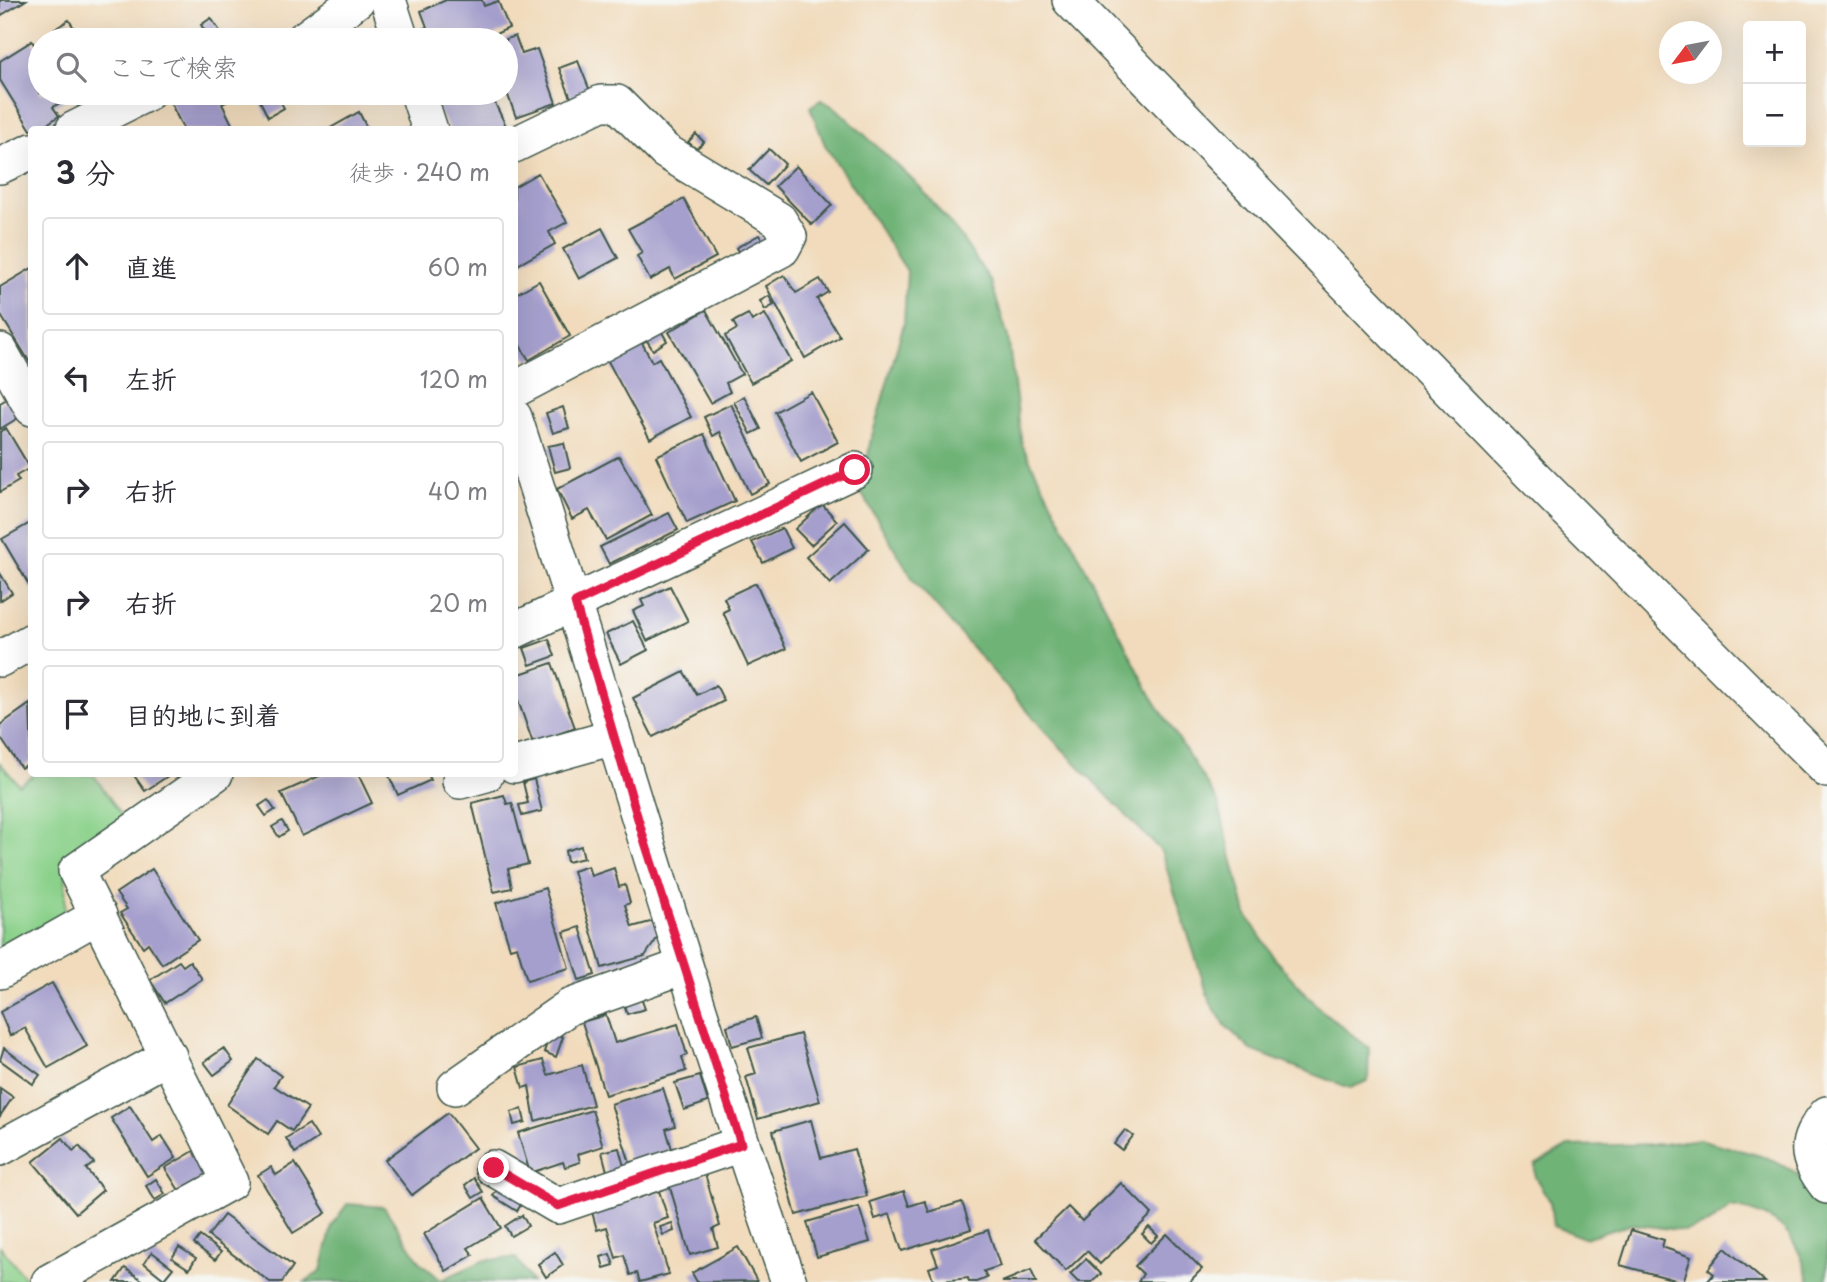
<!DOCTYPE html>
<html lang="ja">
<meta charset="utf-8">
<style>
body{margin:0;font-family:"Playpen Sans","Klee One",sans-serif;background:#f2f2f3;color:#2b2b33}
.controls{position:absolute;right:21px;top:21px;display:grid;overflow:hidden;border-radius:7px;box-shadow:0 7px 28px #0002}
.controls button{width:63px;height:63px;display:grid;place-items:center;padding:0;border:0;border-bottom:2px solid #e1e1e2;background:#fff;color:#2b2b33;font:35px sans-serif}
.compass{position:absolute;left:1659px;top:21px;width:63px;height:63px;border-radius:50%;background:#fff;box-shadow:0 7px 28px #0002;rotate:238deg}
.stop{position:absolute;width:21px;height:21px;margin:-16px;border:5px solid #e11d48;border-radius:50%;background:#fff}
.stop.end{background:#e11d48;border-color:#fff;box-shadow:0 2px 7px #0008}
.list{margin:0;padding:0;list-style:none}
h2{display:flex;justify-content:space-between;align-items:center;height:91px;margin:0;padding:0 28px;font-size:30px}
h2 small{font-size:23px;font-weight:400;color:#7c7c81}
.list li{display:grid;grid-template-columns:46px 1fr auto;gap:21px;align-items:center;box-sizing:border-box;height:98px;margin:0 14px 14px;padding:0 14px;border:2px solid #e1e1e2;border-radius:7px}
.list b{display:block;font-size:26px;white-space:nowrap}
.list em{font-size:23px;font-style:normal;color:#7c7c81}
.icon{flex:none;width:38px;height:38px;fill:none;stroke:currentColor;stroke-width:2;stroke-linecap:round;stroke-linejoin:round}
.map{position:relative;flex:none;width:1827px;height:1282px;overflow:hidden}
.search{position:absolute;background:#fff;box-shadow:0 7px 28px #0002;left:28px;top:28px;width:490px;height:77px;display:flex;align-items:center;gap:18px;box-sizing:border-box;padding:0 24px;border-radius:38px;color:#7c7c81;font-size:26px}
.panel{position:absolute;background:#fff;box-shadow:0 7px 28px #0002;left:28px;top:126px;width:490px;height:651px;border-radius:7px}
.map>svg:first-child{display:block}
.green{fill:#8bd18b;stroke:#558760;stroke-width:2}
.forest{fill:#70b377;stroke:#487856;stroke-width:2}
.building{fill:#a59fcd}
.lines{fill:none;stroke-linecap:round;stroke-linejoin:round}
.street-casing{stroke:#3e5548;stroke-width:38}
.street{stroke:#fff;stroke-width:35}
.route{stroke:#e11d48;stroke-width:9}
</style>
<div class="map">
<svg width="1827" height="1282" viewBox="0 0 1827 1282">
<rect width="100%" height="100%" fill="#f6f6f2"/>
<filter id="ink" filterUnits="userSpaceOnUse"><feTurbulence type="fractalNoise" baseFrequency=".0143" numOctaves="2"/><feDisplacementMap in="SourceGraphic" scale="14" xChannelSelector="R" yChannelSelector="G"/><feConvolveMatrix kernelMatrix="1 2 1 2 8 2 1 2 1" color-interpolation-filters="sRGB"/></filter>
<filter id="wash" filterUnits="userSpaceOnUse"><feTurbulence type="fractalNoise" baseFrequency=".00686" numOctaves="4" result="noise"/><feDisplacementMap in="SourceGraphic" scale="28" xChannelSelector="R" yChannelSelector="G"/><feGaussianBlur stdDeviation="1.57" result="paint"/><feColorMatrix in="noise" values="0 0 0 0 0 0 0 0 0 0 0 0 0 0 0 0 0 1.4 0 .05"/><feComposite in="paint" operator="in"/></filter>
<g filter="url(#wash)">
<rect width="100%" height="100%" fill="#f1dbbc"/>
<g class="green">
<polygon points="0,763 19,785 36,774 93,774 125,820 66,862 65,913 0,949"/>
<polygon points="0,1246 25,1278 18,1282 0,1282"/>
</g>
<g class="forest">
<polygon points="821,100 836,108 920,187 961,237 991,282 1008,337 1022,445 1151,695 1218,802 1246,914 1276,961 1320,1009 1369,1048 1368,1081 1350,1088 1251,1050 1225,1025 1210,1002 1161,851 1045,731 914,581 862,494 870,443 904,323 907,271 825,145 810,107"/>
<path d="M1699,1139L1768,1158L1795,1172L1827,1205V1282H1810C1796,1235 1781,1215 1731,1207L1708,1224L1684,1231L1633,1224L1584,1238L1553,1226L1550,1201L1535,1177V1165L1568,1146L1663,1144Z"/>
<polygon points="347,1204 384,1207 421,1263 441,1280 485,1260 516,1258 532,1282 305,1282 321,1271 332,1226"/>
</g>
<g id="blocks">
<g class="building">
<polygon points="0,0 26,0 0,16"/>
<polygon points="446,0 482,0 484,6 498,1 509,28 482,40 419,40 415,32 427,27 421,11"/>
<polygon points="211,18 224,37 218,40 211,40 201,25"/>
<polygon points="69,20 80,38 46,40 44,36"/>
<polygon points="515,36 522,54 537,49 556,103 516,117 506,90 506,39"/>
<polygon points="32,41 40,55 40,93 63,93 67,99 53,107 59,116 38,130 31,130 0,80 0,61"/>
<polygon points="578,61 590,91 571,98 559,68"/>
<polygon points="71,93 108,93 80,109"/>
<polygon points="182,93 223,93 228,101 222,104 235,130 184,130 169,100"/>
<polygon points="256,93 276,93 284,108 268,117"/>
<polygon points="438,93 490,93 508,130 450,130 434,103 441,100"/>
<polygon points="359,112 368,130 327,130"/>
<polygon points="696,134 704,142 696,149 688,142"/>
<polygon points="769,149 785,164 766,185 749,170"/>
<polygon points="796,166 832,205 812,225 775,186"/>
<polygon points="538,173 567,222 549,232 555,244 514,267 514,187"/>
<polygon points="684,199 716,257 675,279 670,269 650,280 637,256 642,253 628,229"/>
<polygon points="602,228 618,258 579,279 563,249"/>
<polygon points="759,235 765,244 741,257 736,248"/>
<polygon points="32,268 32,366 0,314 0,287"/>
<polygon points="784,275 796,293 820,279 828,292 817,299 840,337 805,358 766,286"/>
<polygon points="539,281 570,336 529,360 514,336 514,295"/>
<polygon points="769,296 774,305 765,310 760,301"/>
<polygon points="706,310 742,374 726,383 730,392 710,403 669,332"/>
<polygon points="748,314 752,321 765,314 791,361 751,383 725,336 737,329 733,322"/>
<polygon points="659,327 667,341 653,350 644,336"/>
<polygon points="638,335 652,362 659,358 691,417 650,439 604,354"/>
<polygon points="811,392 838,442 801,462 775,412"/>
<polygon points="744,396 761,429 751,434 734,402"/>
<polygon points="7,399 18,418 0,429 0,403"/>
<polygon points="731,404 770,484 750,494 720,432 713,436 704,417"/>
<polygon points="563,407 569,428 553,433 546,413"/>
<polygon points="6,428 30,468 16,476 19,481 0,492 0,432"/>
<polygon points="704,434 735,501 687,523 656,456"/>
<polygon points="564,443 570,468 555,472 548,446"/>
<polygon points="619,456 652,515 606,540 589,510 572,519 557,489"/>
<polygon points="822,504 837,521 811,545 795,529"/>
<polygon points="669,513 678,530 609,564 600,547"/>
<polygon points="32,522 32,590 2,539"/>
<polygon points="845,522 869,549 830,584 806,557"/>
<polygon points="782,528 792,548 763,563 752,542"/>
<polygon points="0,573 12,593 0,601"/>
<polygon points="756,583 786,649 748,666 723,612 729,609 724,598"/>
<polygon points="670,586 688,621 647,641 633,611 644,606 641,600"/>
<polygon points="633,621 648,650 621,664 606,634"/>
<polygon points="549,639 555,656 530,665 524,648"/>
<polygon points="552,663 575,728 533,743 514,689 514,676"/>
<polygon points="684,672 697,695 716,685 724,701 653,737 633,698"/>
<polygon points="30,704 32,761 21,768 0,737 0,725"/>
<polygon points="133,774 171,774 145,791"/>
<polygon points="324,774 358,774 372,803 302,836 281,793"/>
<polygon points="388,774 428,774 431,780 398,795"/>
<polygon points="534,779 542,811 522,816 519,805 528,803 523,782"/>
<polygon points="504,795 507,804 512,803 528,864 508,869 512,888 494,892 472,803"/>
<polygon points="268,800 275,810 266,816 259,806"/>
<polygon points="282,821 288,831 279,837 272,827"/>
<polygon points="581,846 584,858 567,862 565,851"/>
<polygon points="588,866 591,876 614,868 619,887 625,885 630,903 625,905 632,927 654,921 658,937 645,956 602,968 573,871"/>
<polygon points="152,869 198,940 162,964 148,943 143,947 120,913 127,909 116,893"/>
<polygon points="545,888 569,968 527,980 517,946 510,948 496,903"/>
<polygon points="580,927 595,975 579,980 564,932"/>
<polygon points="179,961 183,966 190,961 202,979 165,1003 150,980"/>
<polygon points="52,983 87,1046 48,1068 25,1028 10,1036 0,1012"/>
<polygon points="641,998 645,1009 627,1014 623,1002"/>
<polygon points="606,1015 615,1043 678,1024 687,1055 682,1057 686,1071 605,1095 582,1022"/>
<polygon points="756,1017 762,1038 732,1046 727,1026"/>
<polygon points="551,1032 563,1037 556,1057 544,1052"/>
<polygon points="800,1034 820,1101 758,1119 746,1077 756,1074 748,1048"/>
<polygon points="4,1048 40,1075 33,1084 0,1060"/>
<polygon points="224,1048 233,1061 214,1075 204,1062"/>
<polygon points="258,1059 281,1076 274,1086 308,1108 292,1131 277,1121 268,1134 227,1105"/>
<polygon points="543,1060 548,1075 582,1065 593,1105 535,1121 529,1086 523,1088 517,1067"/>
<polygon points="700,1076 708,1102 684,1110 675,1083"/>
<polygon points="0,1088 13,1097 0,1116"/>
<polygon points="663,1088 675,1126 666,1129 672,1149 630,1163 611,1104"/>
<polygon points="130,1106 153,1142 162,1136 176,1158 147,1176 111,1118"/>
<polygon points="522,1109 525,1122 514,1125 511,1112"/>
<polygon points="592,1110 603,1146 578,1154 580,1162 565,1167 563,1162 530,1173 518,1133"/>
<polygon points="448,1113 475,1148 412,1195 385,1160"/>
<polygon points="811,1120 821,1158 854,1149 867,1196 796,1215 773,1131"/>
<polygon points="309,1124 318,1138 295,1153 286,1138"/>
<polygon points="1125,1130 1133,1136 1122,1150 1114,1144"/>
<polygon points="63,1138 73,1151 79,1146 94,1163 86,1169 103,1190 76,1213 33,1162"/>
<polygon points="619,1148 625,1170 608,1175 602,1152"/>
<polygon points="194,1151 209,1175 180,1192 165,1168"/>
<polygon points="295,1163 326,1213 293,1233 258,1175 271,1167 276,1175"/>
<polygon points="705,1174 720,1226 713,1229 718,1247 690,1255 669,1184"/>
<polygon points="474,1178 483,1192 473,1198 465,1185"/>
<polygon points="156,1179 165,1194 155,1200 146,1186"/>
<polygon points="502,1183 525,1198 517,1211 493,1196"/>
<polygon points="1121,1183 1152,1214 1100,1264 1087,1251 1066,1271 1035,1239 1068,1207 1082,1221"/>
<polygon points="659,1191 668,1218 653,1223 669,1274 640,1282 637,1273 630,1275 624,1255 616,1258 607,1227 597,1230 592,1212"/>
<polygon points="904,1191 909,1206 925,1201 929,1212 962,1202 971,1229 902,1251 890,1214 875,1219 870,1202"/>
<polygon points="483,1198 501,1228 468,1248 473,1255 446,1271 424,1234"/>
<polygon points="859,1207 870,1242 817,1257 807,1222"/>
<polygon points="224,1215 293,1266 282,1282 270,1282 208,1236"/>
<polygon points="522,1215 528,1226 511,1236 505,1226"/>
<polygon points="672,1223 674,1231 663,1235 660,1227"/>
<polygon points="1149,1227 1158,1236 1151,1243 1142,1234"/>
<polygon points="988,1230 1000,1266 984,1271 987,1278 976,1282 969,1282 968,1278 934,1282 929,1268 938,1265 932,1249"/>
<polygon points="1631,1230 1664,1240 1662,1247 1691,1257 1683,1282 1620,1265"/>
<polygon points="1167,1234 1202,1269 1189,1282 1138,1282 1143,1274 1135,1266"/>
<polygon points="200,1236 221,1252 215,1260 194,1244"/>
<polygon points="179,1247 196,1258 189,1269 172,1258"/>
<polygon points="738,1247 757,1281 697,1282 692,1273"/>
<polygon points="1725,1248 1765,1282 1707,1282 1714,1274 1708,1269"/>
<polygon points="152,1252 173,1268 164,1279 144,1263"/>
<polygon points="555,1252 563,1265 546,1277 538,1264"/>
<polygon points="610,1254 614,1265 604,1268 601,1257"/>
<polygon points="1086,1259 1101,1274 1092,1282 1078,1282 1070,1274"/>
<polygon points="125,1268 145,1282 115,1282"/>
<polygon points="1031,1270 1036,1282 1002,1282"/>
</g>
</g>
</g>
<g filter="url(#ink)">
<use href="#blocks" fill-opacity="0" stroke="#3e5548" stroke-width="2"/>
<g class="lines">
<defs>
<g id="street">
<polyline points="388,0 401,40"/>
<polyline points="1070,0 1530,473 1827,770"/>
<polyline points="303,40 357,0"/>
<polyline points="418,93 430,130"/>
<polyline points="73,130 147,93"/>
<polyline points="514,145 601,103 617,103 665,151 779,220 789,236 782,249 514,390"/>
<polyline points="0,166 32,151"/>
<polyline points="0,351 32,408"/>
<path d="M514,417C608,705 689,996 789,1282"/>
<polyline points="514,631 855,470"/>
<polyline points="0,659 32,641"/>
<polyline points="514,765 614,737"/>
<polyline points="460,781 486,774"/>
<polyline points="0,971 99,915"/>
<polyline points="455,1087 569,1007 684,966"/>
<path d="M1827,1114C1803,1143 1805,1157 1827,1186"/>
<polyline points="0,1148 169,1056"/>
<polyline points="493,1168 558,1206 741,1144"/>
<polyline points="49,1282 230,1182 76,871 215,774"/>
</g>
</defs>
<use href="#street" class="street-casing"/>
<use href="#street" class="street"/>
</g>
</g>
<g class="lines" filter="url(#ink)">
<polyline class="route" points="494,1168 558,1206 741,1144 643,836 575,603 855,470"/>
</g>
</svg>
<div class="controls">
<button>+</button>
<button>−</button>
</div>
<svg class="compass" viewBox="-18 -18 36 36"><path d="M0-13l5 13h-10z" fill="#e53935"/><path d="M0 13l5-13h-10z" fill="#7c7c81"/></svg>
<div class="stop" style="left:855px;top:470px"></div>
<div class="stop end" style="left:494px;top:1168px"></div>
<div class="search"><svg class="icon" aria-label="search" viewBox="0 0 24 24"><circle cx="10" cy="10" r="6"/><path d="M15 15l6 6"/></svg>ここで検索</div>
<section class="panel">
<h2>3 分<small>徒歩 · 240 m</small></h2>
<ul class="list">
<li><svg class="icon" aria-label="ahead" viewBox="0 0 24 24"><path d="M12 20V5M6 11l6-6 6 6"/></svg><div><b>直進</b></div><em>60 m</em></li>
<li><svg class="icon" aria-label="left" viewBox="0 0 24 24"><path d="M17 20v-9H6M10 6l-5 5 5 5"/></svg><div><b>左折</b></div><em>120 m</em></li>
<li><svg class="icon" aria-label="right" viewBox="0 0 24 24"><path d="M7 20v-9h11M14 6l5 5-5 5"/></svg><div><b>右折</b></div><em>40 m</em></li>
<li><svg class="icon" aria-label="right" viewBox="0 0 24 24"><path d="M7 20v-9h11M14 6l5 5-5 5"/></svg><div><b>右折</b></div><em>20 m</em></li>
<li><svg class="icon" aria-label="arrive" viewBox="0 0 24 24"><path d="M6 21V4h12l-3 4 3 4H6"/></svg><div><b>目的地に到着</b></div></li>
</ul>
</section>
</div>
